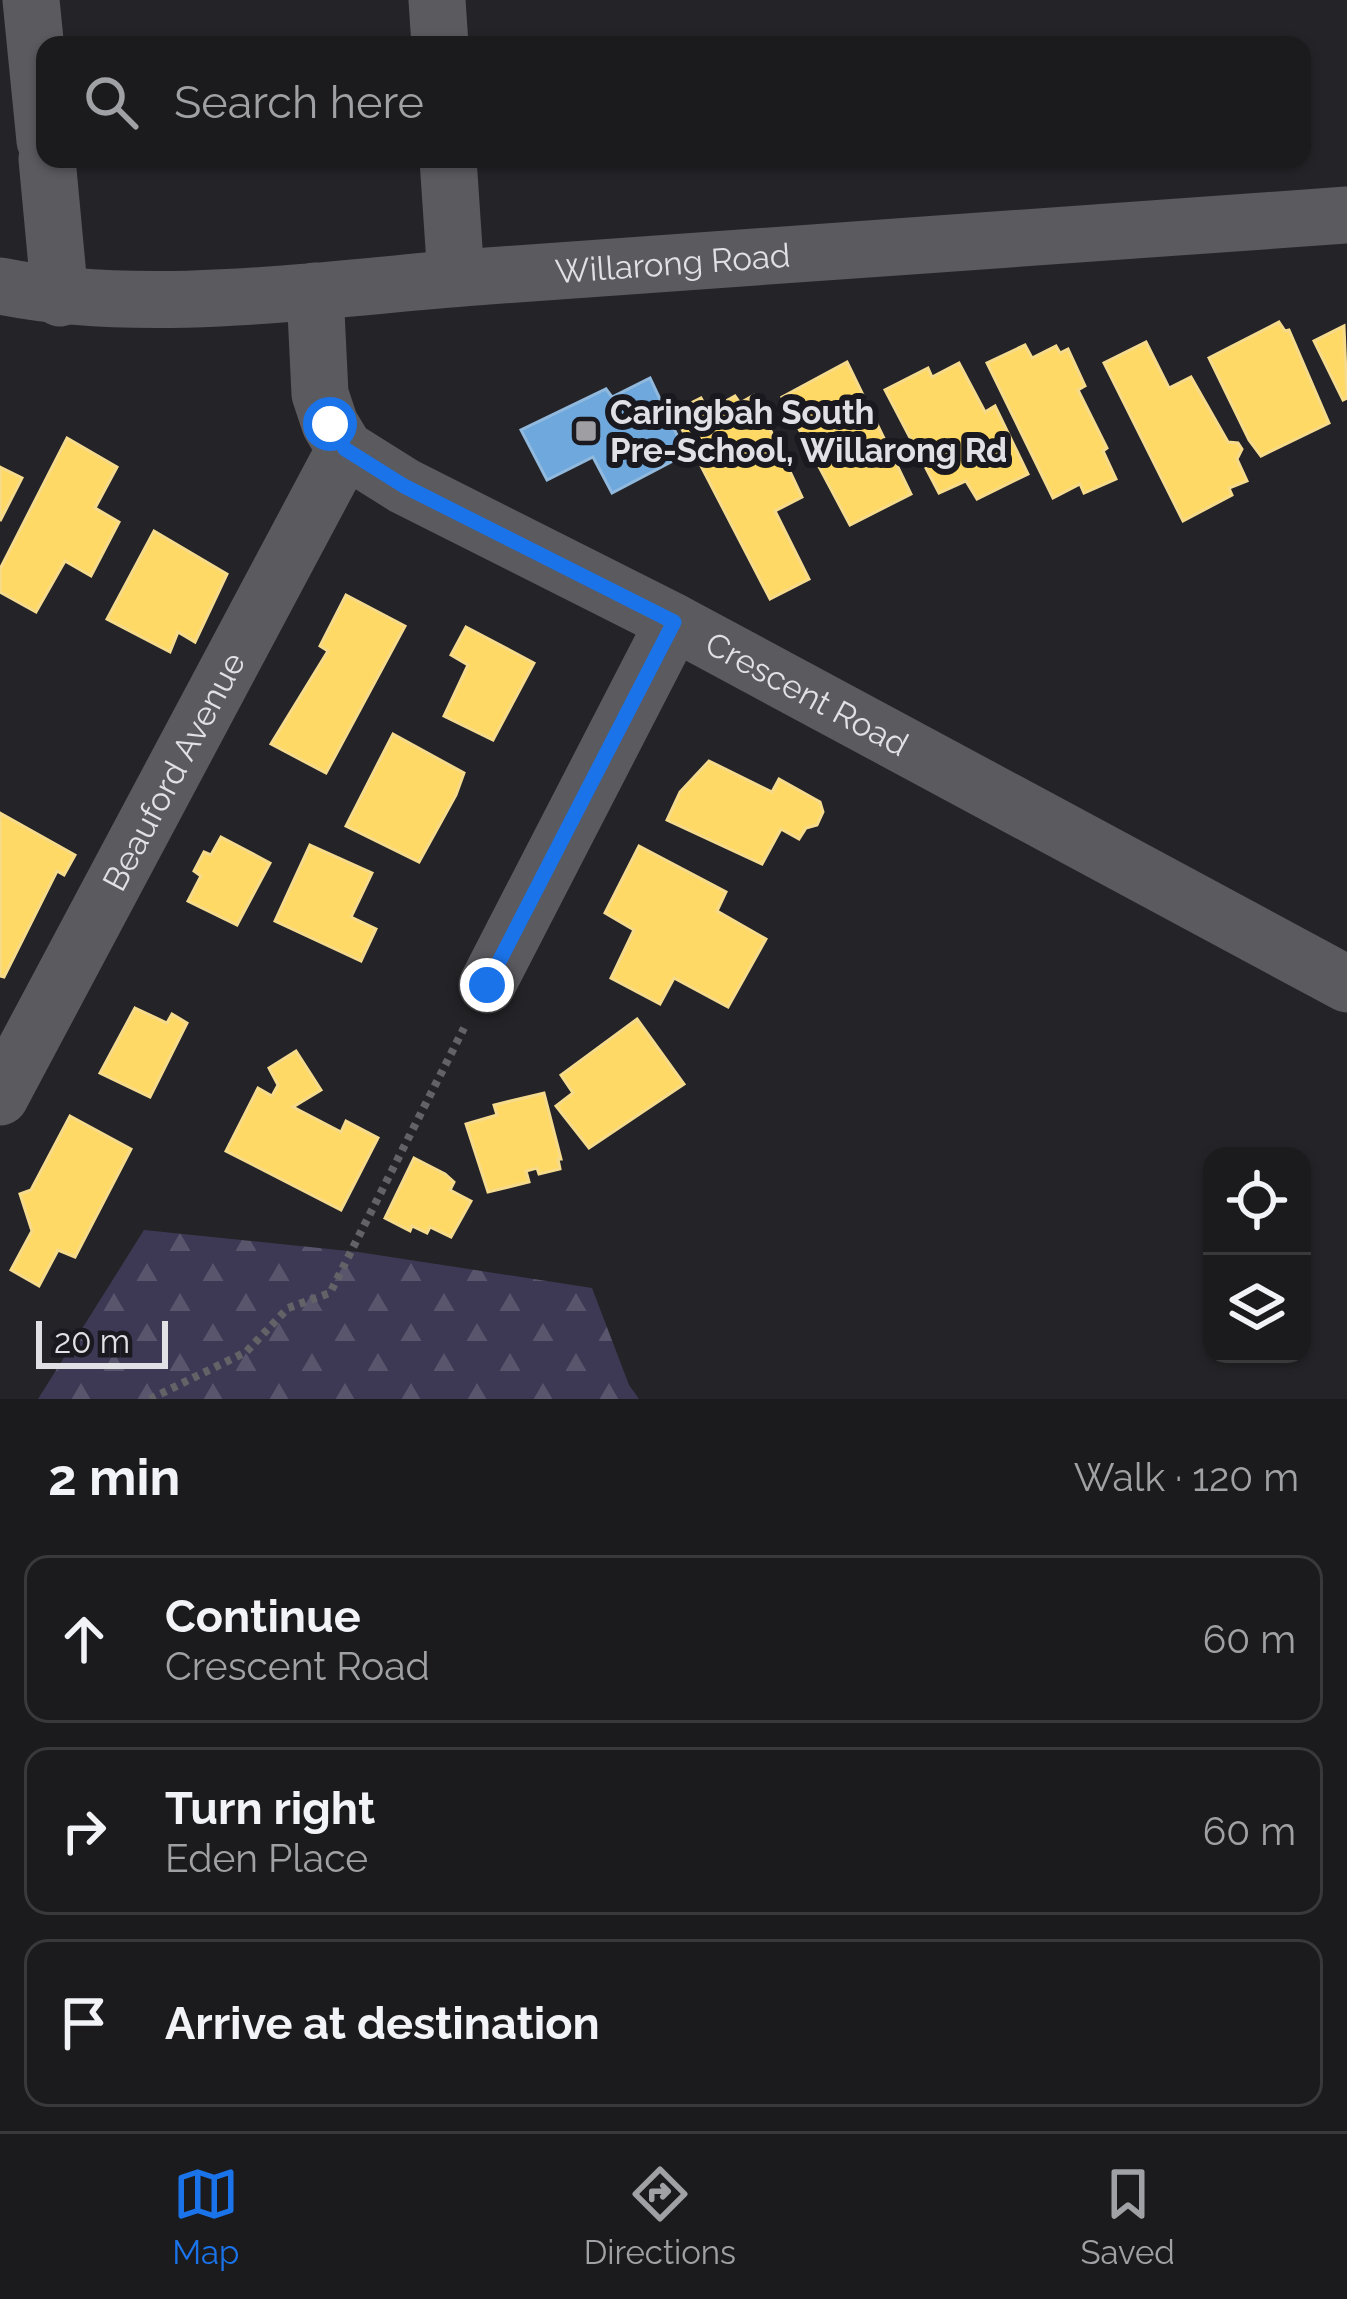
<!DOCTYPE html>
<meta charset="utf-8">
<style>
body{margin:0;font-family:Raleway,sans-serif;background:#28272a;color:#f1f3f6}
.controls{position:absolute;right:36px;bottom:36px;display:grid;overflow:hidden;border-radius:24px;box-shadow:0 3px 9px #0004}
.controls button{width:108px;height:108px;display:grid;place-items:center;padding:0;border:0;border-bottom:3px solid #39383b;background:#1b1a1d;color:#f1f3f6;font:60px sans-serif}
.scale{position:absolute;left:36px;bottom:30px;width:132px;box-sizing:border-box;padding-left:12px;border:6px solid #e1e0e4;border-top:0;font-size:33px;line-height:42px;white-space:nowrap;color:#e1e0e4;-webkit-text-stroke:9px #19191f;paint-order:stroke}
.stop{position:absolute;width:36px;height:36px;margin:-27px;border:9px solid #1a73e8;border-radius:50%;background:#fff}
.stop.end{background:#1a73e8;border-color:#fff;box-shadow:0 3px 12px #0008}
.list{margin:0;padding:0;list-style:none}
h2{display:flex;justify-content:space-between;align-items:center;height:156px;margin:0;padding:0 48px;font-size:51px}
h2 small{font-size:39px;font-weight:400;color:#a0a1a4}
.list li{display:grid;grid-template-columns:78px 1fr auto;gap:36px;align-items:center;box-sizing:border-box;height:168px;margin:0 24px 24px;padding:0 24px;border:3px solid #39383b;border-radius:24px}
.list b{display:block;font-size:45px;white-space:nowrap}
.list p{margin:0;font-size:39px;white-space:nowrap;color:#a0a1a4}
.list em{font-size:39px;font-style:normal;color:#a0a1a4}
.icon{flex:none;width:66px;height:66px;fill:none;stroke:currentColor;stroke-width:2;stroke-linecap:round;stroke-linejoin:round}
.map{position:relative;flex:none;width:1347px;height:1399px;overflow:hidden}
.search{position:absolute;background:#1b1a1d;box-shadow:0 3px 9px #0004;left:36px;right:36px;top:36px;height:132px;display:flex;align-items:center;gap:30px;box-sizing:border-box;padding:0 42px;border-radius:24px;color:#a0a1a4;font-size:45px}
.sheet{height:732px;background:#1b1a1d}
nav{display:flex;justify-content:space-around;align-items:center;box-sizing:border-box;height:168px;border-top:3px solid #39383b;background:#1b1a1d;font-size:33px;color:#a0a1a4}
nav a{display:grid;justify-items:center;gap:6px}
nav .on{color:#1a73e8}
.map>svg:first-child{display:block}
.forest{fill:url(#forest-firs)}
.homes{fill:#ffd966;stroke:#f6db8c;stroke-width:3}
.schools{fill:#6fa8dc;stroke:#91b9de;stroke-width:3}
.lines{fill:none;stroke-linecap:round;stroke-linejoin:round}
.path{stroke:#636267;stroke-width:8;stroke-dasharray:6 6;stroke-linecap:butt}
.minor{stroke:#5b5a5f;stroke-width:57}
.route{stroke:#1a73e8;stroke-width:15}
.poi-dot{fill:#9f9ea2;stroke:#19191f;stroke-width:4.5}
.labels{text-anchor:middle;stroke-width:12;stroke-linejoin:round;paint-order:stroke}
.street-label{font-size:33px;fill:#e1e0e4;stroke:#19191f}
.poi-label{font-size:33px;font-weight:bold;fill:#e1e0e4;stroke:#19191f;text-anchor:start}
</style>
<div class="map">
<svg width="1347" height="1399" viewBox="0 0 1347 1399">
<defs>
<pattern id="forest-firs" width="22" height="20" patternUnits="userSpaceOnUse" patternTransform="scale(3)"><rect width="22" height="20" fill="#3d3955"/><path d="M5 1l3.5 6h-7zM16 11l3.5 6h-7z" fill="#59556d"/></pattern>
</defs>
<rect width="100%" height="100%" fill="#242327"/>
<polygon class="forest" points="144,1230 358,1252 592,1288 629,1385 639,1399 38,1399"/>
<g class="homes">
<polygon points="1279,322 1285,331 1289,330 1329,423 1261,456 1249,440 1209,358"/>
<polygon points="1344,326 1347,398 1343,400 1314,341"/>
<polygon points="1146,342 1169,388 1191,377 1228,442 1238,443 1242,449 1237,459 1247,481 1229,488 1232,495 1183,521 1104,363"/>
<polygon points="1025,345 1032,358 1056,346 1060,353 1068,349 1085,386 1078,390 1107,448 1103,451 1116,479 1084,493 1080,484 1053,498 987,363"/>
<polygon points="847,362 911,494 850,525 782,397"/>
<polygon points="959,363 985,412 995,406 1028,474 977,499 966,481 939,493 885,390 928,368 932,377"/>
<polygon points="754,395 802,497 775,511 809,579 770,599 673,412 701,398 708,411 735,396 740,403"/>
<polygon points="67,438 117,467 95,508 119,522 91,576 65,561 36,612 0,592 0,569"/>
<polygon points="0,467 22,478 0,521"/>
<polygon points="154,531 227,574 195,642 178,632 170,652 107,619"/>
<polygon points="346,595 405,626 326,773 271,744 328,651 320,646"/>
<polygon points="466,627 534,663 493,740 444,716 468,665 451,655"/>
<polygon points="393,734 464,773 456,795 419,862 346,826"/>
<polygon points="709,761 772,792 779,779 820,802 823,812 817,825 806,828 799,839 781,829 762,864 667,820 680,792"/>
<polygon points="0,813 75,855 64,875 57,871 4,977 0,976"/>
<polygon points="221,837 270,863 237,925 188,901 201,876 194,871 204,852 211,855"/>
<polygon points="310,845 372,873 351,917 376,929 361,961 275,921"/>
<polygon points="639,846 726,892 717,911 766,939 728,1007 674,978 660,1004 611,978 634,930 605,913"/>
<polygon points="135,1008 167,1023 172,1014 187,1023 150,1097 100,1073"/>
<polygon points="637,1019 684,1084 589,1148 556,1106 573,1093 561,1075"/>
<polygon points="296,1051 321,1090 293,1107 341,1132 346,1121 378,1138 341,1210 226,1151 258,1088 272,1096 278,1085 269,1068"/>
<polygon points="544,1093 561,1159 558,1159 560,1169 539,1174 537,1168 526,1171 529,1182 488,1192 466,1124 497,1115 494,1105"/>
<polygon points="70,1116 131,1149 75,1257 58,1250 39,1286 11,1270 32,1231 20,1194 31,1190"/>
<polygon points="414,1158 445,1174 454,1182 450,1190 471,1201 451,1237 430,1227 427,1233 412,1226 410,1231 385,1218"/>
</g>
<polygon class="schools" points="650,378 686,454 612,493 593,457 547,480 521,430 606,389 612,397"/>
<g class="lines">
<polyline class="path" points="150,1399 246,1352 288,1308 330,1293 464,1028"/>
<g class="minor">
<polyline points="31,0 45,141"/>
<polyline points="437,0 440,45"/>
<polyline points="47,159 60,298"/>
<polyline points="448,159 456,278"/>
<path id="s1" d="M0,286C152,317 332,287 488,276C774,256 1061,235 1347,215"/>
<path id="s2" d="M315,291L320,394L330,424L345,449L404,486L674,622L1347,984"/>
<polyline points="487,985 674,622"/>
<path id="s3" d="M0,1097L345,449"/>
</g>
</g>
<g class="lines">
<polyline class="route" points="330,424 345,449 404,486 674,622 487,985"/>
</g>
<rect class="poi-dot" x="574" y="419" width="24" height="24" rx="6"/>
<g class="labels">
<g class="street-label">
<text dy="12" stroke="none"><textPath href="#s1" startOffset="675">Willarong Road</textPath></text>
<text dy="12" stroke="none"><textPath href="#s2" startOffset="687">Crescent Road</textPath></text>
<text dy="12" stroke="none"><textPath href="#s3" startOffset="369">Beauford Avenue</textPath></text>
</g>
<g class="poi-label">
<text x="610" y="424">Caringbah South<tspan x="610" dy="38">Pre-School, Willarong Rd</tspan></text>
</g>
</g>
</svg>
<div class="controls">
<button><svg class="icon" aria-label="locate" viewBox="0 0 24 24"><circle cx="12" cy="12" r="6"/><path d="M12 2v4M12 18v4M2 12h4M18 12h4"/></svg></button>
<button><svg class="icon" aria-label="layers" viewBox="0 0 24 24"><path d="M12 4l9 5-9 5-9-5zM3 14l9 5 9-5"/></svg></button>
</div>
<div class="scale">20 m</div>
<div class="stop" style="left:330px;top:424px"></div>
<div class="stop end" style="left:487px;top:985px"></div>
<div class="search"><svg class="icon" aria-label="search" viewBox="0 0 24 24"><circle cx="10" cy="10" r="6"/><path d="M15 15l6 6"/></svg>Search here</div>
</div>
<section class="sheet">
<h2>2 min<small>Walk · 120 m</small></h2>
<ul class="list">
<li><svg class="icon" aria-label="ahead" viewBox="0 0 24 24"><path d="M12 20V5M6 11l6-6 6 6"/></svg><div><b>Continue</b><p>Crescent Road</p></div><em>60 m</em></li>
<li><svg class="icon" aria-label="right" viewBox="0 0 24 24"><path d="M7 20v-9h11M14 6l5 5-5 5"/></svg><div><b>Turn right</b><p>Eden Place</p></div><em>60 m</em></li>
<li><svg class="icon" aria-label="arrive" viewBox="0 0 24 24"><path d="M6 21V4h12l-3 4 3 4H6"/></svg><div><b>Arrive at destination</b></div></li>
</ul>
</section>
<nav>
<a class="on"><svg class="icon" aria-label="map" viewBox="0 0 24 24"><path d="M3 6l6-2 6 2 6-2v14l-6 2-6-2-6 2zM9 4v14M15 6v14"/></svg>Map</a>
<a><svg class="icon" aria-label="directions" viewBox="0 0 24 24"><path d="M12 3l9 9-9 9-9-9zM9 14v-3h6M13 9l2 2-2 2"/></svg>Directions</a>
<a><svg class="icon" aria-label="saved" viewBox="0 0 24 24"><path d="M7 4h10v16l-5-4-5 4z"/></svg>Saved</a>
</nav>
